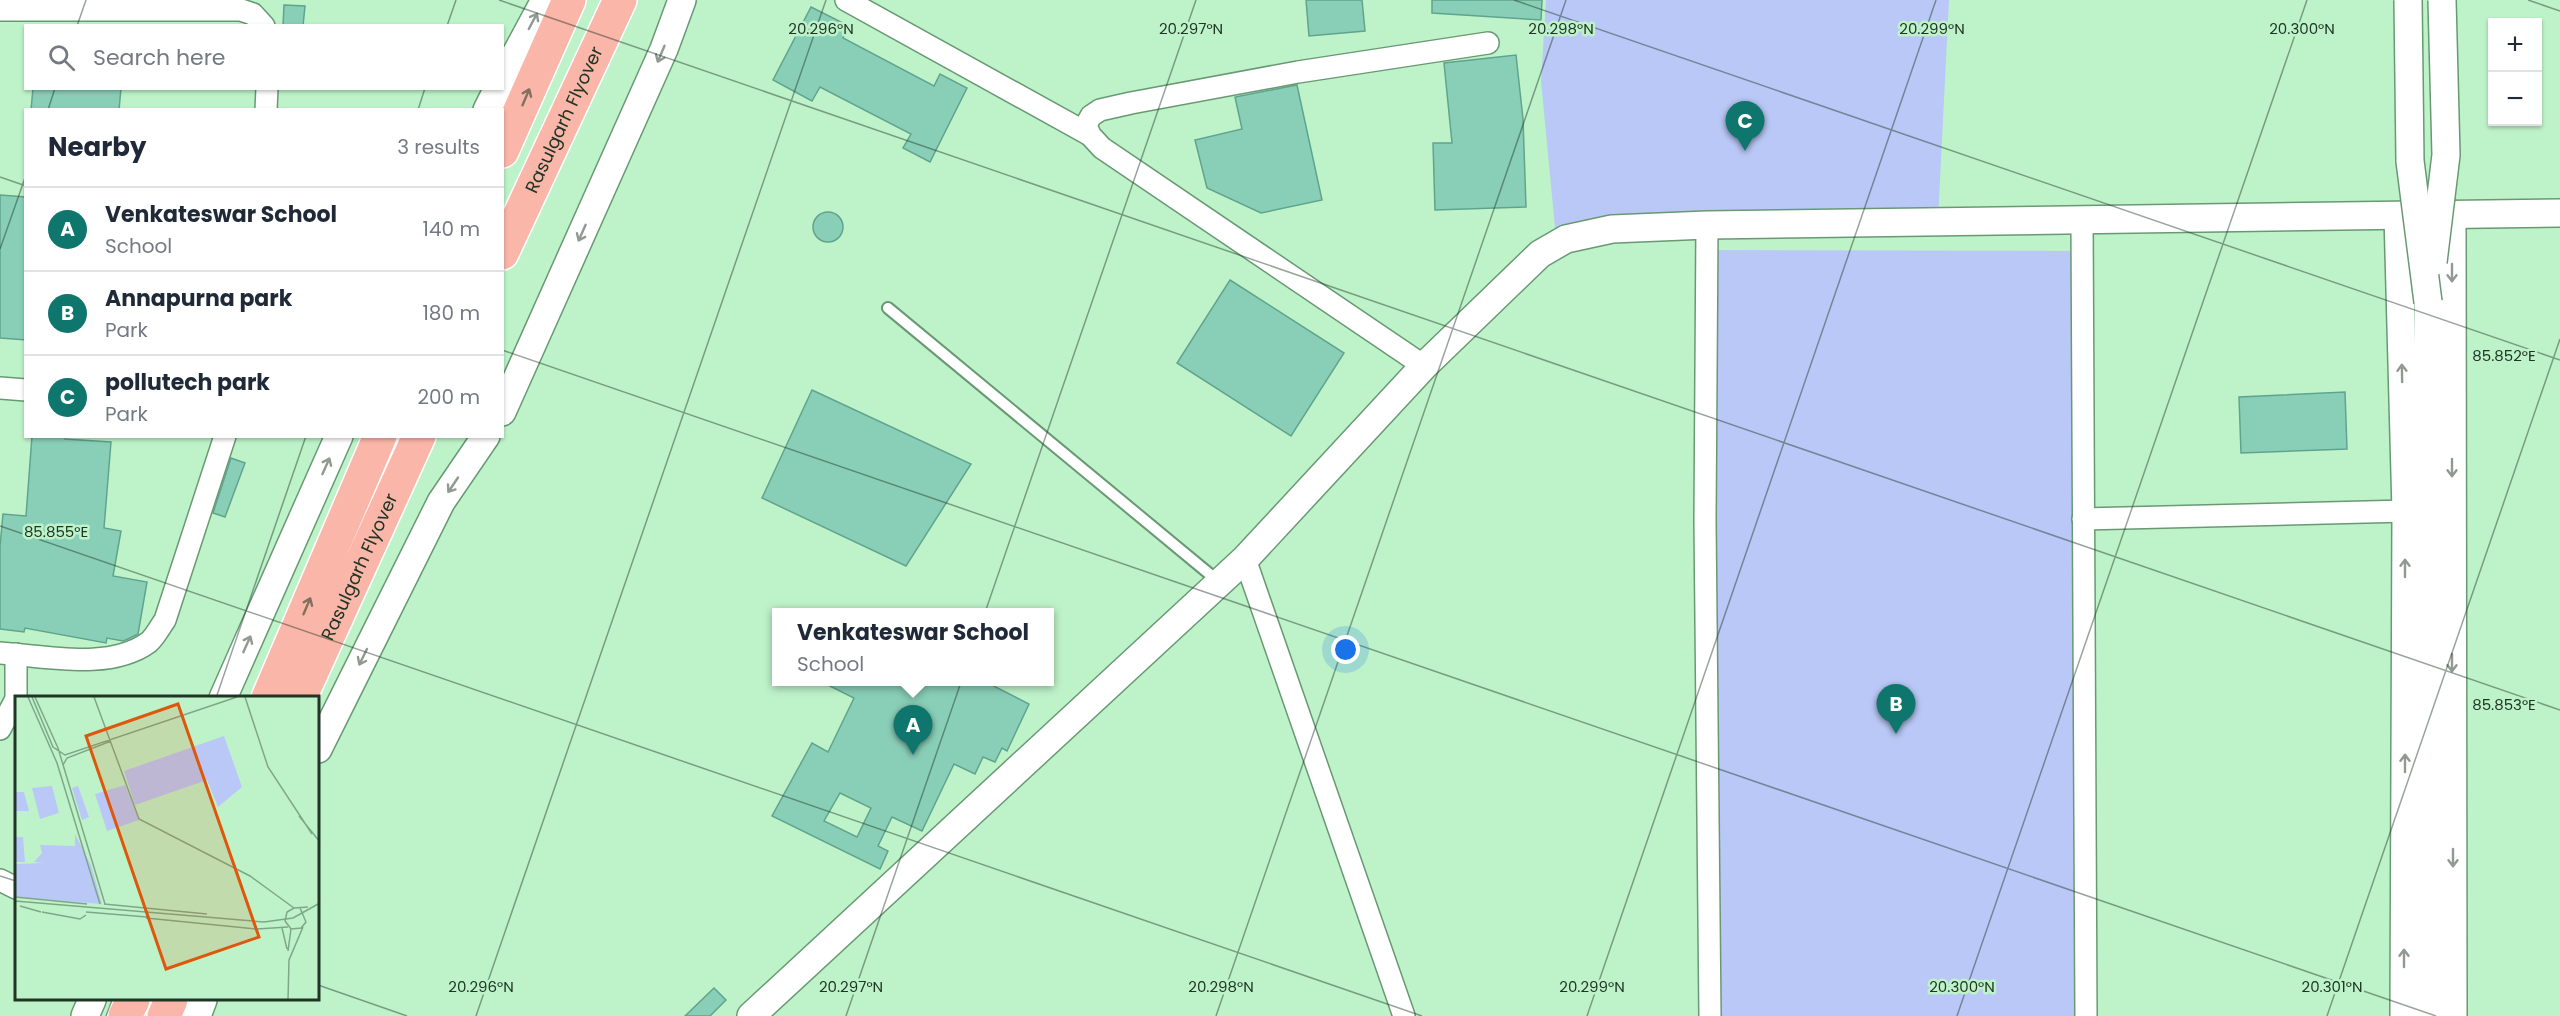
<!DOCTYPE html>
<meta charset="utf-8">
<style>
body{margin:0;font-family:Poppins,sans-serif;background:#f6f6f7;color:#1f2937}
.controls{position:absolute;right:18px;top:18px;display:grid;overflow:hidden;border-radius:0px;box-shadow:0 2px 4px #0004}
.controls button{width:54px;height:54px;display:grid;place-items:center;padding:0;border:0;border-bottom:2px solid #e0e1e3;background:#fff;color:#1f2937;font:30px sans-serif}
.you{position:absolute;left:1346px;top:650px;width:21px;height:21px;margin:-15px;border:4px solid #fff;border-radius:50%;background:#1a73e8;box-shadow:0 0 0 9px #1a73e833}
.badge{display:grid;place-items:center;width:39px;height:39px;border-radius:50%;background:#0f766e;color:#fff;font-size:20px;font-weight:700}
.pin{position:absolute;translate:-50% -50px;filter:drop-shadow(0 2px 3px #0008)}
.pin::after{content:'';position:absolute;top:32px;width:21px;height:18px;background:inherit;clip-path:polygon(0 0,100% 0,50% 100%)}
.popup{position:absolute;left:772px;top:608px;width:282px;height:78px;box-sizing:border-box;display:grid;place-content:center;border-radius:0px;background:#fff;filter:drop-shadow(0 2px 4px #0005);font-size:20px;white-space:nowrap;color:#747a83}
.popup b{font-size:22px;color:#1f2937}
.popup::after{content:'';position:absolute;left:50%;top:100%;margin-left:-12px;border:12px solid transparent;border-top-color:#fff}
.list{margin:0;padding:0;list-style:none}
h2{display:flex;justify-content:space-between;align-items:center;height:78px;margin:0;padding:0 24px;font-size:26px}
h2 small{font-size:20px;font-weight:400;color:#747a83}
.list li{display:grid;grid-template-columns:39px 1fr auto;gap:18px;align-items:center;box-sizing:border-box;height:84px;padding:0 24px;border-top:2px solid #e0e1e3}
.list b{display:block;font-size:22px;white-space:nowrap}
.list p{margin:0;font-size:20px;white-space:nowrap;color:#747a83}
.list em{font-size:20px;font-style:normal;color:#747a83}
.icon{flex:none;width:33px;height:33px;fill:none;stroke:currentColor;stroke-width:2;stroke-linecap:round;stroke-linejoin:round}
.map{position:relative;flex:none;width:2560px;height:1016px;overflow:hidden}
.search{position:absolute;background:#fff;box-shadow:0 2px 4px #0004;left:24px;top:24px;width:480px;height:66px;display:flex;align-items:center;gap:15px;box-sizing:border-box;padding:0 21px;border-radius:0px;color:#747a83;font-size:22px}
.panel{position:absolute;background:#fff;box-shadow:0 2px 4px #0004;left:24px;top:108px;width:480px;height:330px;border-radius:0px}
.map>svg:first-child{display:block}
.green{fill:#b9c8f6}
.building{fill:#89cfb7;stroke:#60a48e;stroke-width:1.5;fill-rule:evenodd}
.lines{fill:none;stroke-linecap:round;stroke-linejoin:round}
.service-casing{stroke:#689973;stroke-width:14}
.minor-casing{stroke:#689973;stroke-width:24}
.tertiary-casing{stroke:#689973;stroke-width:30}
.trunk-casing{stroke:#fff;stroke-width:36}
.service{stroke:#fff;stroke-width:10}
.minor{stroke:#fff;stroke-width:21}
.tertiary{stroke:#fff;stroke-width:27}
.trunk{stroke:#fab6a8;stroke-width:33}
.tertiary-bridge-casing{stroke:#689973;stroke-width:30;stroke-linecap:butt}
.tertiary-bridge{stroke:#fff;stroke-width:27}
.oneway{stroke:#909a92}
.oneway2{stroke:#826f60}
.ticks{fill:none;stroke:#203525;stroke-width:1.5;stroke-opacity:0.45}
.labels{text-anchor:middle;stroke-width:5;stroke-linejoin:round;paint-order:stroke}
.street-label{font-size:18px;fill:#203525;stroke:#bef3c9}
.inset-road{fill:none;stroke:#7fa787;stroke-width:1.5}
.view{fill:#de570d;fill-opacity:0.15;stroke:#de570d;stroke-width:3}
.inset-edge{fill:none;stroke:#203525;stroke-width:3}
.ticks-label{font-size:15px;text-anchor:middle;fill:#203525;stroke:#bef3c9;stroke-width:5;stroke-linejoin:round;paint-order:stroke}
</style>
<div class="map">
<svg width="2560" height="1016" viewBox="0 0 2560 1016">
<rect width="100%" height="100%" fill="#bef3c9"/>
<g class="green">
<polygon points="1546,0 1949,0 1938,220 1556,238 1541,81"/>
<polygon points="1707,250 2081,251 2085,1016 1710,1016"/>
</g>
<g class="building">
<polygon points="1306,0 1362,0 1365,31 1309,36"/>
<polygon points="1432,0 1542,0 1541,20 1432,13"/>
<polygon points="284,5 305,6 303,26 283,26"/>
<polygon points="811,7 849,26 843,38 934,86 940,74 967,88 930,162 903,148 911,134 820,87 812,101 773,80"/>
<polygon points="1516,55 1523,119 1526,207 1435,210 1433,143 1452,143 1444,63"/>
<polygon points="1297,85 1322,200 1261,213 1207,188 1195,140 1242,129 1235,97"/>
<polygon points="33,88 121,88 119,110 31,110"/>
<polygon points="0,195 26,197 26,340 0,338"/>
<circle cx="828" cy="227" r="15"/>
<polygon points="1230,280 1344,353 1291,436 1177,363"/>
<polygon points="812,390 971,464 906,566 762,498"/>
<polygon points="2345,392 2347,449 2241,453 2239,397"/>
<polygon points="32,436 65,436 65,439 111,442 104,528 121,531 113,576 147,582 138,634 128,639 123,641 107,638 106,643 25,628 24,632 0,629 0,546 3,514 26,516"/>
<polygon points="231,458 245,463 225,517 213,513"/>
<path d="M820,681H984L1029,704L1007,751L1002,748L995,762L983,757L975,774L954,764L922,831L892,817L878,846L888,851L880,869L772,816L812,743L828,752L854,698ZM840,793L871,808L857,837L824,821Z"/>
<polygon points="714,988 726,1000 710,1016 685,1016"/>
</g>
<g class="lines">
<defs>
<polyline id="service" points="888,308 1218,581"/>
<g id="minor">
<polyline points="846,0 1090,135"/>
<polyline points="0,10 241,10 253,14 264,26"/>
<polyline points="266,110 267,88"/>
<polyline points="2082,219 2086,1016"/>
<polyline points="1707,225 1705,520 1710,1016"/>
<polyline points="1424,366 1102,148 1090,135 1086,125 1091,116 1100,110 1131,103 1298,72 1488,43"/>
<polyline points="0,388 26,390"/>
<polyline points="2083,519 2406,511"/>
<polyline points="1245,559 1404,1016"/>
<path d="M0,653C46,656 110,671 149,642C155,637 160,627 165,620L225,436"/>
<polyline points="0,729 16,699 16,654"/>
<polyline points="0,880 16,888"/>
</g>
<g id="tertiary">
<polyline points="502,80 545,0"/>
<polyline points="487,110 498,88"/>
<polyline points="2452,214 2453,1016"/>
<polyline points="2398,216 2406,511 2404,1016"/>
<polyline points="502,412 664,49 682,0"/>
<polyline points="223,698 339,436"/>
<polyline points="318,749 441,502 486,436"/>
<polyline points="85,1016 92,1000"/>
<polyline points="197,1016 203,1000"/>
<polyline points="751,1016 1245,559 1424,366 1540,254 1566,239 1612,229 1707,225 2560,213"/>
<polyline points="2427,1016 2428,302"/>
</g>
<g id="trunk">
<polyline points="502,151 569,0"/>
<path id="s1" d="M502,253L620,0"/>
<polyline points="268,698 380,436"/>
<path id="s2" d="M300,698L419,436"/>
<polyline points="125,1016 133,1000"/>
<polyline points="164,1016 171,1000"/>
</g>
</defs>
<use href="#service" class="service-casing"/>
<use href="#minor" class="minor-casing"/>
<use href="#tertiary" class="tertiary-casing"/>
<use href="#trunk" class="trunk-casing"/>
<use href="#service" class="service"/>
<use href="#minor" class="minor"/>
<use href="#tertiary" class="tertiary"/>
<use href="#trunk" class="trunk"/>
<defs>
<g id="tertiary-bridge">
<polyline points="2408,0 2410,161 2428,302"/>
<polyline points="2433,262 2446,155 2442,0"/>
</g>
</defs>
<use href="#tertiary-bridge" class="tertiary-bridge-casing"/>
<use href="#tertiary-bridge" class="tertiary-bridge"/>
</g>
<defs><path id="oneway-shaft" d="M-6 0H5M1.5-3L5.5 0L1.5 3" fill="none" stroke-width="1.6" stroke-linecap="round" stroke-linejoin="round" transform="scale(1.5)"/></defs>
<g class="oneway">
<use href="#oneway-shaft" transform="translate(533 21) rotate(-62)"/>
<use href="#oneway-shaft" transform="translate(661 54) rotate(113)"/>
<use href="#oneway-shaft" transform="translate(582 233) rotate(114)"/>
<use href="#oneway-shaft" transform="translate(2452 273) rotate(90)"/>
<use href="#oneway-shaft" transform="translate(2402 373) rotate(-91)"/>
<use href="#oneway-shaft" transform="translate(326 466) rotate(-66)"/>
<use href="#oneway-shaft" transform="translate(2452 468) rotate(90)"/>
<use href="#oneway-shaft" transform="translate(453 485) rotate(124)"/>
<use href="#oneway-shaft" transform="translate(2405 568) rotate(-90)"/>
<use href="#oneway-shaft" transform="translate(247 644) rotate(-66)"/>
<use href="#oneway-shaft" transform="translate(363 657) rotate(116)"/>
<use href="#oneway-shaft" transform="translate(2452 663) rotate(90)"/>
<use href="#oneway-shaft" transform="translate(2405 763) rotate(-90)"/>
<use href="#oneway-shaft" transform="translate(2453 858) rotate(90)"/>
<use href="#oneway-shaft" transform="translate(2404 958) rotate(-90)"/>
</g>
<g class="oneway2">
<use href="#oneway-shaft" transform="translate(526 97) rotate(-67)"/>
<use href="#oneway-shaft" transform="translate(307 606) rotate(-67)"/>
</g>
<path class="ticks" d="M499,0L2560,710M1514,0L2560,360M2528,0L2560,11M77,26L86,0M447,26L456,0M48,110L55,88M418,110L425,88M0,177L26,186M0,249L26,175M502,350L2436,1016M0,526L1422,1016M216,698L306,436M0,876L16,881M318,985L407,1016M106,1016L112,1000M476,1016L826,0M846,1016L1196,0M1216,1016L1566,0M1587,1016L1936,0M1957,1016L2307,0M2327,1016L2560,339"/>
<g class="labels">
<g class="street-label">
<text dy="6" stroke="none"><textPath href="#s1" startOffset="147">Rasulgarh Flyover</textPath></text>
<text dy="6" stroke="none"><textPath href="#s2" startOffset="144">Rasulgarh Flyover</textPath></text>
</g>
</g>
<g transform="translate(15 696)">
<rect width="304" height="304" fill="#bef3c9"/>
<path d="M209,40L227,91L203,111L192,84L120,109L109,75ZM110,89L124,124L92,135L80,98ZM37,90L44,117L25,123L17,92ZM63,90L74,121L67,124L57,92ZM0,96H9L14,115H0ZM60,138L76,169L87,208L0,201V168L29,167L19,166L27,157L25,149L60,150ZM0,141H8L10,166H0Z" fill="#b9c8f6"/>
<path class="inset-road" d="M13,1L42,67L85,208M17,1L38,51L50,59L222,1M20,1L43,52L90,208M79,1L124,123L235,180L279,212M230,1L253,71L297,138M48,69L52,62L96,45M284,120L305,146M0,201L72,208M0,205L249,226L278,222L305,207M89,208L192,218M5,210L26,216M285,212L291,226L286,232L276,233L270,225L272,216L279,212L293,211M27,216L65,223L71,219M71,216L132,221M131,222L242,233L273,231M267,232L272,253M273,255L276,233M273,304L274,264L288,231"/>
<path class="view" d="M163,8L244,241L151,273L71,40Z"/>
<rect width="304" height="304" class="inset-edge"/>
</g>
<g class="ticks-label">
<text x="821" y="34">20.296°N</text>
<text x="1191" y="34">20.297°N</text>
<text x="1561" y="34">20.298°N</text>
<text x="1932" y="34">20.299°N</text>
<text x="2302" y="34">20.300°N</text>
<text x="2504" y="361">85.852°E</text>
<text x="56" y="537">85.855°E</text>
<text x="2504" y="710">85.853°E</text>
<text x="481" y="992">20.296°N</text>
<text x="851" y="992">20.297°N</text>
<text x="1221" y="992">20.298°N</text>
<text x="1592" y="992">20.299°N</text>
<text x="1962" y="992">20.300°N</text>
<text x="2332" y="992">20.301°N</text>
</g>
</svg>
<div class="controls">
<button>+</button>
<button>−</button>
</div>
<div class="you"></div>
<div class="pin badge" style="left:913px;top:755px">A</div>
<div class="popup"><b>Venkateswar School</b>School</div>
<div class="pin badge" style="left:1896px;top:734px">B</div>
<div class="pin badge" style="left:1745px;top:151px">C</div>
<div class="search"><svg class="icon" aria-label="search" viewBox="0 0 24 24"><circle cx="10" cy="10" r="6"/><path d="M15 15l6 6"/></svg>Search here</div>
<section class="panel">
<h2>Nearby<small>3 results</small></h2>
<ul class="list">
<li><span class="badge">A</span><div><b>Venkateswar School</b><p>School</p></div><em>140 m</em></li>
<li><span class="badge">B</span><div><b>Annapurna park</b><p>Park</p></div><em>180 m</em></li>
<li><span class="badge">C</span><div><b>pollutech park</b><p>Park</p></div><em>200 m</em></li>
</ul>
</section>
</div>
